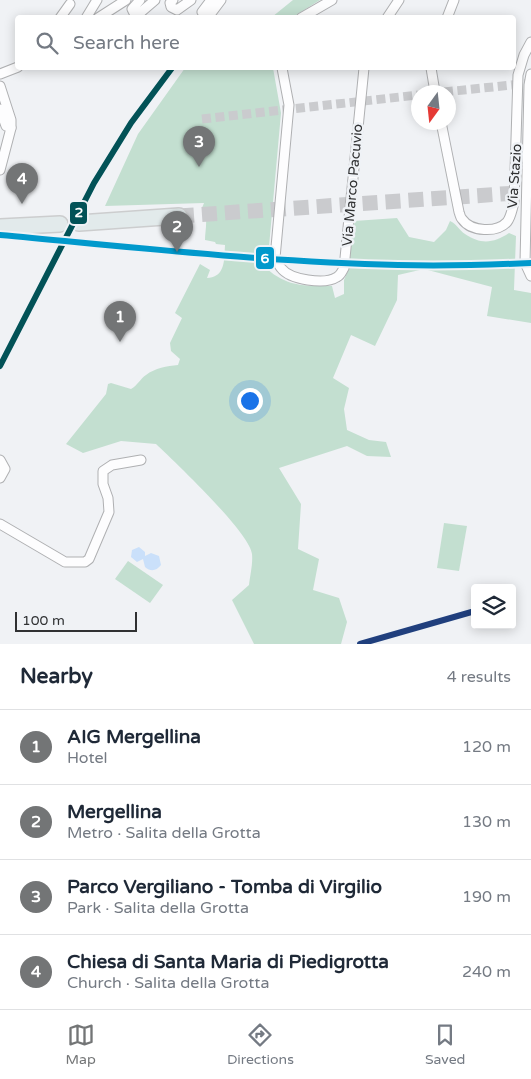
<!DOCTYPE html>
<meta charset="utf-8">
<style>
body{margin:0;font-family:"Varela Round",sans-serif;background:#f2f2f3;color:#1f2937}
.controls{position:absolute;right:15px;bottom:15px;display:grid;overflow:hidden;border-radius:5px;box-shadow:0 2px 12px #0003}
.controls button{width:45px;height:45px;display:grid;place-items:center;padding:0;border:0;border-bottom:1px solid #e0e1e3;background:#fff;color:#1f2937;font:25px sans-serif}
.compass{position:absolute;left:411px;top:85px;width:45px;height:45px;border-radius:50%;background:#fff;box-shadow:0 2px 12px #0003;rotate:195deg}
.scale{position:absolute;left:15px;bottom:12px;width:122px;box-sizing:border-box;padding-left:5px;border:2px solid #303132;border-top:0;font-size:14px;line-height:18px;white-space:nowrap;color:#303132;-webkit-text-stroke:4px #eff2f6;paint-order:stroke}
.you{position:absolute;left:249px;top:400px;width:18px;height:18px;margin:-12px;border:4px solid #fff;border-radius:50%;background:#1a73e8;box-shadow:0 0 0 8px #1a73e833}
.badge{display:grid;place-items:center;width:32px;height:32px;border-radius:50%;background:#737576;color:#fff;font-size:16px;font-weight:700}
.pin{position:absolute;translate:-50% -41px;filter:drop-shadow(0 1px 2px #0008)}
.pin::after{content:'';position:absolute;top:26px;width:18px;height:15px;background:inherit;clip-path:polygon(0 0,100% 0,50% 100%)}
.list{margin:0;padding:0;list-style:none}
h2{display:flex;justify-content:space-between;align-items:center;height:65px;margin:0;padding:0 20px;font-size:21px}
h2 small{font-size:16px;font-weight:400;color:#747a83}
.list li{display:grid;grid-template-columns:32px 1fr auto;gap:15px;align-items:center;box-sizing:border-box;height:75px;padding:0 20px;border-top:1px solid #e0e1e3}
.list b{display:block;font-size:19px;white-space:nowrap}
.list p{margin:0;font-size:16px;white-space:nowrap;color:#747a83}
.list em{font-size:16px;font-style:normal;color:#747a83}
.icon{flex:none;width:28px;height:28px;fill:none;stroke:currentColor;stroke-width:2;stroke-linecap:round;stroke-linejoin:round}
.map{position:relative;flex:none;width:531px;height:644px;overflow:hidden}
.search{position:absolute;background:#fff;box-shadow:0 2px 12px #0003;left:15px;right:15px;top:15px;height:55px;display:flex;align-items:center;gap:12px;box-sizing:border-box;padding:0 18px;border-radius:5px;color:#747a83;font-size:19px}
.sheet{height:365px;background:#fff}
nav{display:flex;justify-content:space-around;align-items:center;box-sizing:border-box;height:70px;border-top:1px solid #e0e1e3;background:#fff;font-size:14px;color:#747a83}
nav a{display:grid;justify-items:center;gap:2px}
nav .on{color:#737576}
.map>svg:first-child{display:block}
.green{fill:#c3dfd0}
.water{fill:#cae0fa}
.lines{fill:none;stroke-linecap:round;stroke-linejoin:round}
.minor-tunnel{stroke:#cacbce;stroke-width:9;stroke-dasharray:9 4.5;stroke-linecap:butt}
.primary-tunnel{stroke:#cacbce;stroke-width:15;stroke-dasharray:15 8;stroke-linecap:butt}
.minor-casing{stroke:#afb0b2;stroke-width:11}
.primary-casing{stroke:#cccdce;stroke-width:18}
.minor{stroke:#fdfdfe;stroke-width:9}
.primary{stroke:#e2eaeb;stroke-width:15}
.rail-1-casing{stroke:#eff2f6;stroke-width:10}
.rail-2-casing{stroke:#eff2f6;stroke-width:10}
.rail-1{stroke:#025257;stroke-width:6}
.rail-2{stroke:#203f7d;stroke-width:6}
.metro-1-casing{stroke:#eff2f6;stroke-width:10}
.metro-1{stroke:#09c;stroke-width:6}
.labels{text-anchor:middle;stroke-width:5;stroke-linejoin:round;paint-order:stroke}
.street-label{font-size:14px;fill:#303132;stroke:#eff2f6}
.line-badge{stroke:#eff2f6;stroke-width:2}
.badge-label{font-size:14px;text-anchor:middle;font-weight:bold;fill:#fff}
</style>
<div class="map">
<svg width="531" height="644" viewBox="0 0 531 644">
<rect width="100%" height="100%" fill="#f0f2f5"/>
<g class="green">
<polygon points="293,0 320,0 293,17 272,17"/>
<path d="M185,68H273L281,113L267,269C288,287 305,286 332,286L335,298L344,294V280L349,268L354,221L397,218L409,237L434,242L446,230L450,221C457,224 459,230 465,234C481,245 494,243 509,233L516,236L514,290L531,293V323L487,316L492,287L424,269L398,275L397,300L375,346L351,335L333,378L349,388L344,409L347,430L369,440L386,442L391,457L367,456L347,446L279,468L301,504L298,549L319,559L313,590L339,598L347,622L341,644H254L232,600L249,585C250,576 253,564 252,554C250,533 175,462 156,444L121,441L83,453L66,444L106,394L108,384L111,383L131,389C138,385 140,379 146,375C155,368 167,366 178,365L180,359L171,351L170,343L182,318L175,313L200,264L210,270L207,278C226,277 224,259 225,245L216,244L215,242L205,240C205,230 209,217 202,208L204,203L105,206L138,134Z"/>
<polygon points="444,523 467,526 459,571 437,568"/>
<polygon points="128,561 163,585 150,603 115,579"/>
</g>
<path class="water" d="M139,547L145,552V556L151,553L159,556L161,565C156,571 151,572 145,567L143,559L137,562L131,557L132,550Z"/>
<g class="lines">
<g class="minor-tunnel">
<polyline points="444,92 531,83"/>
<polyline points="202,119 418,95"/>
</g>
<polyline class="primary-tunnel" points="179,216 531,192"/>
<defs>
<g id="minor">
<polyline points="140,0 132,9 134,13 141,12 155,0"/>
<polyline points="173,0 170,3 171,7 177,10 191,0"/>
<polyline points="211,0 202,12 205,17 209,16 221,0"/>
<polyline points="60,18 70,4"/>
<polyline points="86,18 97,0"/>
<polyline points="98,18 126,0"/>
<polyline points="301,18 332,0"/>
<polyline points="387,18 399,0"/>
<polyline points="447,18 454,0"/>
<path d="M282,68L289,105L275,258C277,261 279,266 281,268C290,280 325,285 337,277C341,275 342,271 344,268L364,68"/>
<polyline points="431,68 435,92"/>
<polyline points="0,74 18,67"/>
<polyline points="531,74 529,85 525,263 531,276"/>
<polyline points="0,86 11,120 11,128"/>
<polyline points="0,109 6,126 11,128 0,170"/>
<path d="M441,122L459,212C460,214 460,217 462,219C471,232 497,233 507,222C511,217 512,209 514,203L518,75L524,55L531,42"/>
<polyline points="0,460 5,469 0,478"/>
<polyline points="0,524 65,562 85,562 89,559 109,512 108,498 103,484 103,471 112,465 141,460"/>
</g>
<g id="primary">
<polyline points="79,223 179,216"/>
<polyline points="0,227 60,224"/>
</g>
</defs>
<use href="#minor" class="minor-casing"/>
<use href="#primary" class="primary-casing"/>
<use href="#minor" class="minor"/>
<use href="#primary" class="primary"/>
<defs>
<polyline id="rail-1" points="0,366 94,183 131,123 172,68"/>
<polyline id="rail-2" points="360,644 475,611"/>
</defs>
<use href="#rail-1" class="rail-1-casing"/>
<use href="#rail-2" class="rail-2-casing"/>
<use href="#rail-1" class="rail-1"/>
<use href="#rail-2" class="rail-2"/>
<defs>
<path id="metro-1" d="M0,235C132,247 265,262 398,265C442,266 487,265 531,263"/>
</defs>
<use href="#metro-1" class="metro-1-casing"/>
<use href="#metro-1" class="metro-1"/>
</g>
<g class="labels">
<g class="street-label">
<text transform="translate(514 176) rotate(-86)" y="5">Via Stazio</text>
<text transform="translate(352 185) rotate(-85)" y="5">Via Marco Pacuvio</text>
</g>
</g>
<g class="line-badge">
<rect x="69" y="201" width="19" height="24" rx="5" fill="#025257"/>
<rect x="255" y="246" width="20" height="24" rx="5" fill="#09c"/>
</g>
<g class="badge-label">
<text x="79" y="217">2</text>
<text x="265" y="263">6</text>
</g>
</svg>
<div class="controls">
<button><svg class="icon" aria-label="layers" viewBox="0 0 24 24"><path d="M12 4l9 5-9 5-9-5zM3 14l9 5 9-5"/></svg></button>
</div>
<svg class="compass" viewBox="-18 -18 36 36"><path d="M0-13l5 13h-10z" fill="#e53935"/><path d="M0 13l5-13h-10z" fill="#747a83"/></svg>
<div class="scale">100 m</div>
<div class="you"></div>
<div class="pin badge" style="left:120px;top:342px">1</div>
<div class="pin badge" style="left:177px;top:252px">2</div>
<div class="pin badge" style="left:199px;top:167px">3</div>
<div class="pin badge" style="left:22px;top:204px">4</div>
<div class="search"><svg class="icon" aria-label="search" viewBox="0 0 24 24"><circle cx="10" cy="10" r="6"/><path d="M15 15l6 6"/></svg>Search here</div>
</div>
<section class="sheet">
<h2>Nearby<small>4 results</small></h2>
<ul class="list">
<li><span class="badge">1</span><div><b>AIG Mergellina</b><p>Hotel</p></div><em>120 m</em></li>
<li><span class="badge">2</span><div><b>Mergellina</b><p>Metro · Salita della Grotta</p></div><em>130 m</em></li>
<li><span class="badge">3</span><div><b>Parco Vergiliano - Tomba di Virgilio</b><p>Park · Salita della Grotta</p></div><em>190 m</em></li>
<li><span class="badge">4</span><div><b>Chiesa di Santa Maria di Piedigrotta</b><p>Church · Salita della Grotta</p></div><em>240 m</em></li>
</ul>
</section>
<nav>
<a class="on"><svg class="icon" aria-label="map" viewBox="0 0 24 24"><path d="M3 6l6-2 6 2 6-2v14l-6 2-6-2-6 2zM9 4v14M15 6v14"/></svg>Map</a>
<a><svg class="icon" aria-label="directions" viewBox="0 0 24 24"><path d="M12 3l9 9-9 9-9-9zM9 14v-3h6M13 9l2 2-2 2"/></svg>Directions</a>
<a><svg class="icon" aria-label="saved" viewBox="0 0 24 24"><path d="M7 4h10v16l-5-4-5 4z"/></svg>Saved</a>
</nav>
